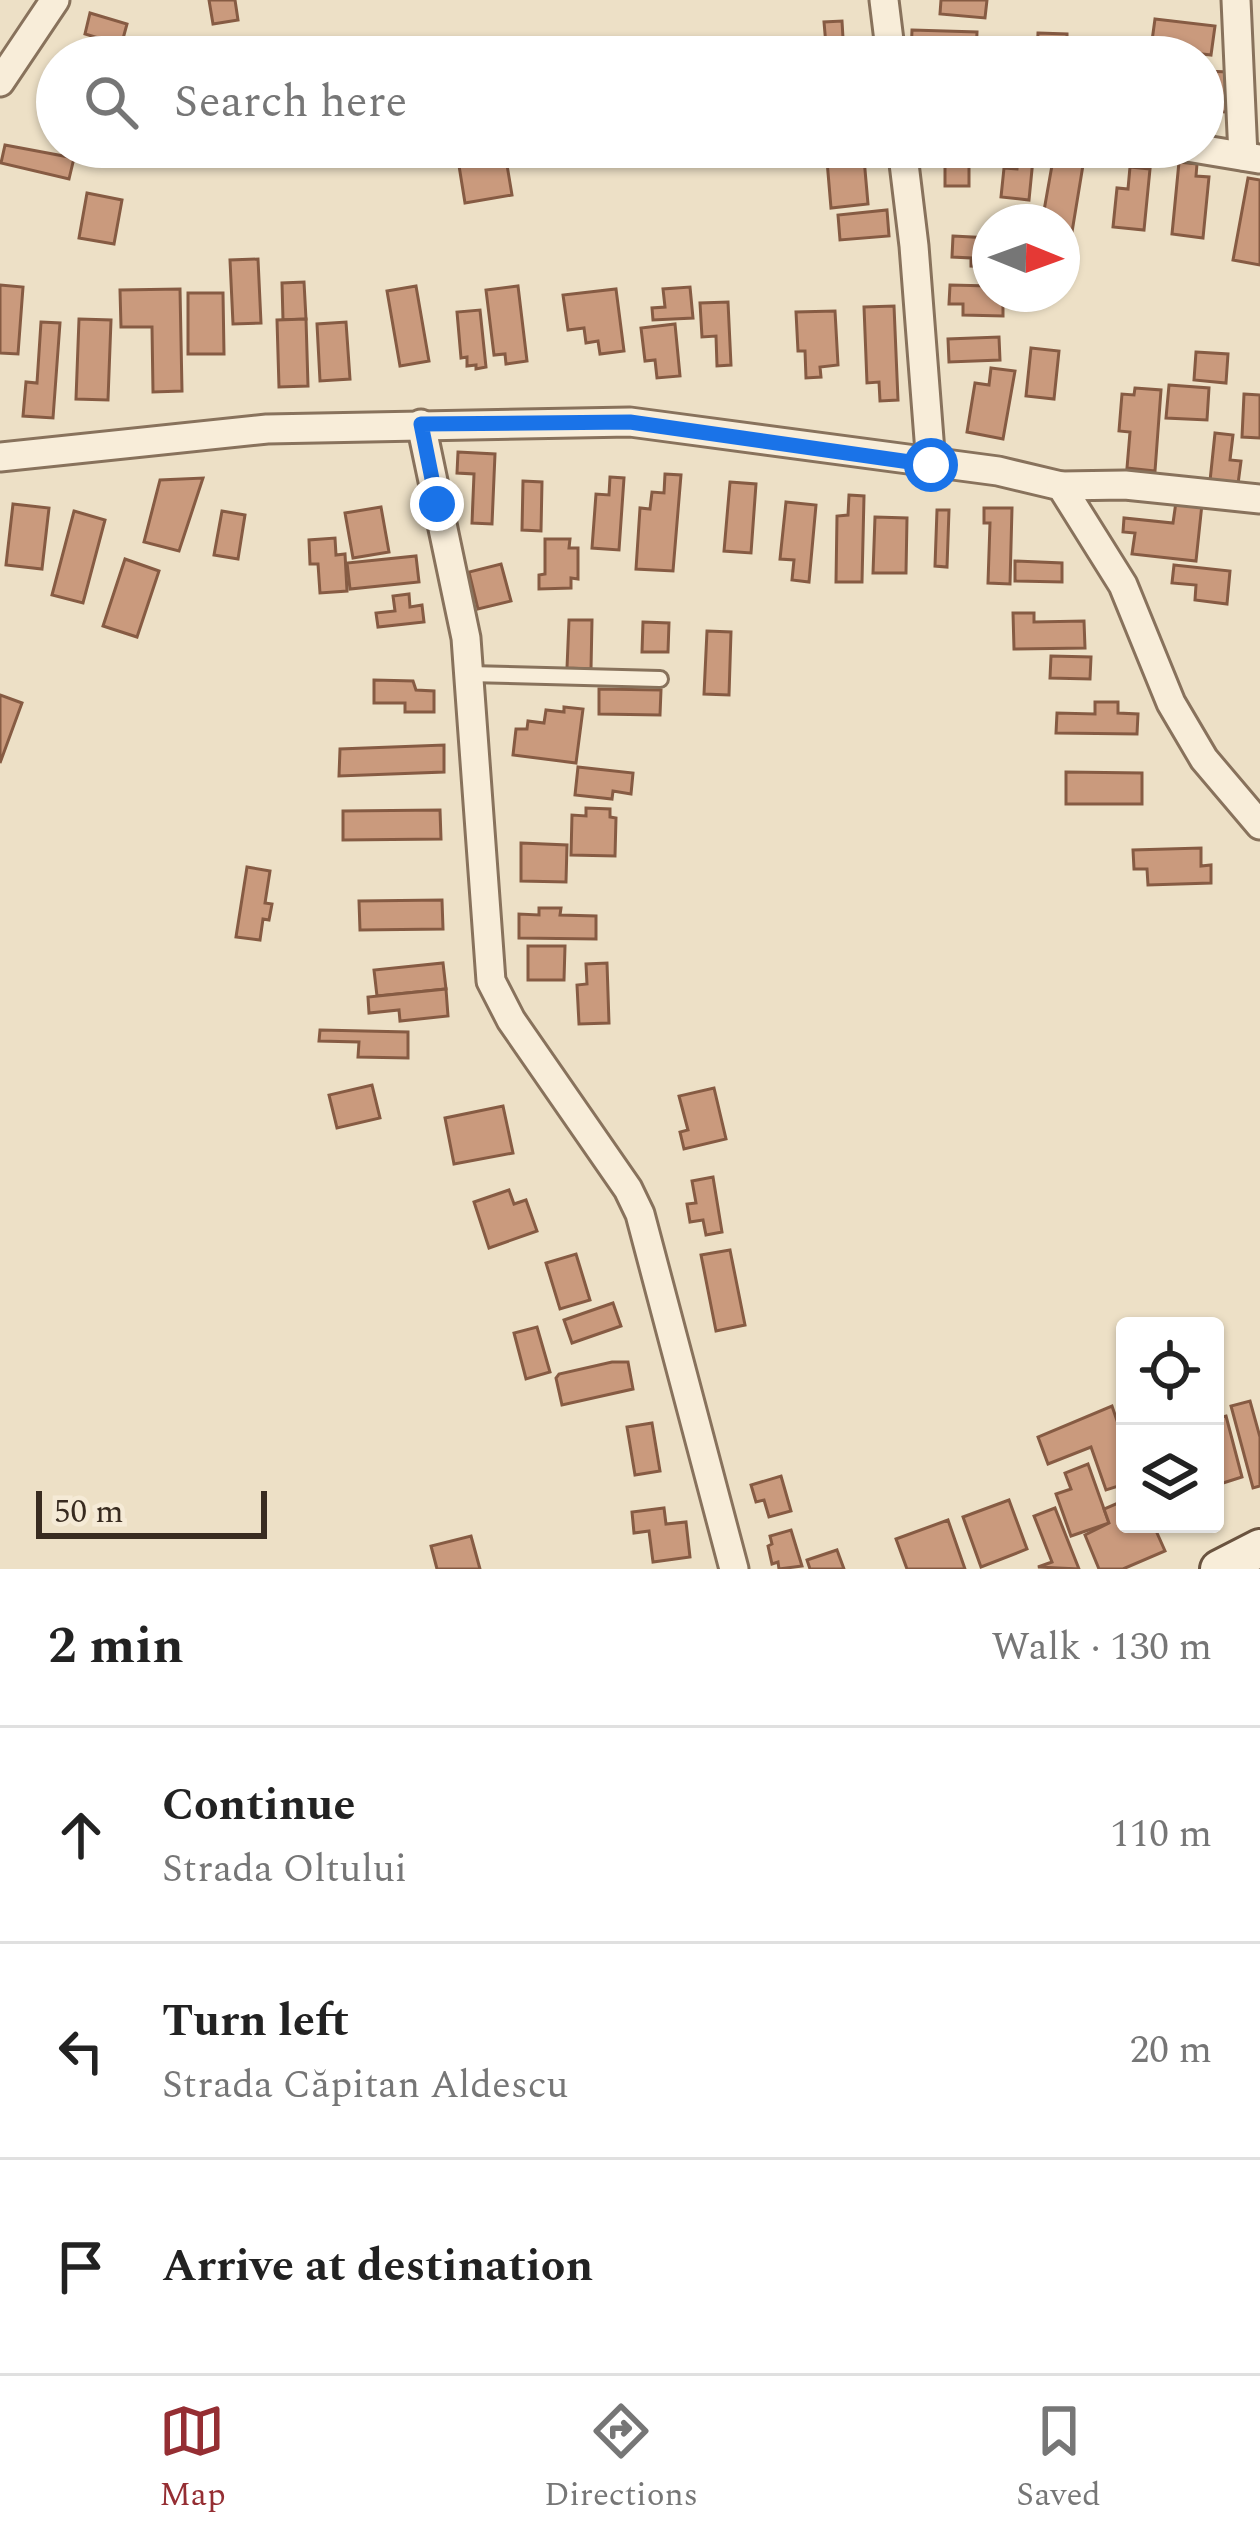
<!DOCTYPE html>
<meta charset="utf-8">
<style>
body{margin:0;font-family:Spectral,serif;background:#f2f2f2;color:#222}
.controls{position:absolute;right:36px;bottom:36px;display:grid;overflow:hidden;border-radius:12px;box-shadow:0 3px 9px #0004}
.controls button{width:108px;height:108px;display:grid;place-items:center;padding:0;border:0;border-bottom:3px solid #e0e0e0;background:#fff;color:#222;font:60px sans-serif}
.compass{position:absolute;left:972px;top:204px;width:108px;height:108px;border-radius:50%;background:#fff;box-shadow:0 3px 9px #0004;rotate:91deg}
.scale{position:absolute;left:36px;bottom:30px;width:231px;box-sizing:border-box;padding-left:12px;border:6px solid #382b20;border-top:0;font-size:33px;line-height:42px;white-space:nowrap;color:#382b20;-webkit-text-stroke:9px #f5ead6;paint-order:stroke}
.stop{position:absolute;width:36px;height:36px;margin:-27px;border:9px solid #1a73e8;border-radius:50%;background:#fff}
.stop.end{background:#1a73e8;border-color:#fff;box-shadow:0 3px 12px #0008}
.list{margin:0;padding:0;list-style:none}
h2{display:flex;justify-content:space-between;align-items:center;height:156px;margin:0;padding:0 48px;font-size:51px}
h2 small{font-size:39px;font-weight:400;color:#767676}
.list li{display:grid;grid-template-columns:78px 1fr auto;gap:36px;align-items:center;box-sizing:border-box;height:216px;padding:0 48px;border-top:3px solid #e0e0e0}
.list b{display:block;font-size:45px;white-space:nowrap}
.list p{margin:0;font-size:39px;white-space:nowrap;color:#767676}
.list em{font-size:39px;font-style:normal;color:#767676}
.icon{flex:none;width:66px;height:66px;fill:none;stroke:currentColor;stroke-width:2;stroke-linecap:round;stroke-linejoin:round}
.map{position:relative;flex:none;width:1260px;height:1569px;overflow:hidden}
.search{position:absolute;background:#fff;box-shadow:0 3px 9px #0004;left:36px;right:36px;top:36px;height:132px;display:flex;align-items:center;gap:30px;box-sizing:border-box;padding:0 42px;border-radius:66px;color:#767676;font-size:45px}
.sheet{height:804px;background:#fff}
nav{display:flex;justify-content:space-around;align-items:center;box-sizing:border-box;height:168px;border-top:3px solid #e0e0e0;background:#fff;font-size:33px;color:#767676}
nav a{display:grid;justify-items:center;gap:6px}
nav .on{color:#952e33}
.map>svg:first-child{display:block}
.building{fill:#ca9a7d;stroke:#865b43;stroke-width:3}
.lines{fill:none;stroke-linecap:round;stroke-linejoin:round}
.lane-casing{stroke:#88725c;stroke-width:20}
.street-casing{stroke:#88725c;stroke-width:33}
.secondary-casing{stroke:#6a533f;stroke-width:42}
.lane{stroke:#f8edd9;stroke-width:14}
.street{stroke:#f8edd9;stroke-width:27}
.secondary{stroke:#f8edd9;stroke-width:36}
.route{stroke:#1a73e8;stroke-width:15}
</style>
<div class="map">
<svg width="1260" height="1569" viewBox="0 0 1260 1569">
<rect width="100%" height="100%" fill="#ede0c6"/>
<g class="building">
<polygon points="209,0 235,0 238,20 213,24"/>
<polygon points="941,0 987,0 985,18 940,14"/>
<polygon points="90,13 127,24 118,57 97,57 102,39 85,34"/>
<polygon points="1155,19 1215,26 1211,55 1151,48"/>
<polygon points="842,21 844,55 872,53 872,57 827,57 824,22"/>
<polygon points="912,30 977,32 976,57 911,57"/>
<polygon points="1038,33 1067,34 1067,57 1037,55"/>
<polygon points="1203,71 1229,72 1227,112 1204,111"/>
<polygon points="5,145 74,158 69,179 1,163"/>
<polygon points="456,147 504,147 512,195 465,203"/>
<polygon points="863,147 868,204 831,208 826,149"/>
<rect x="945" y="147" width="24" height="39"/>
<polygon points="1019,147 1034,149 1029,200 1001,197 1004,168 1017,169"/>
<polygon points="1054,154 1084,159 1072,232 1062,230 1062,222 1042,222"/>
<polygon points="1179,162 1197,164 1196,176 1209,177 1203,238 1172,234"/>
<polygon points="1130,167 1150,169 1144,230 1113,227 1117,188 1128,189"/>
<polygon points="1248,178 1260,180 1260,265 1233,260"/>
<polygon points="87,193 122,200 114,244 79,238"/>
<polygon points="887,210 889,236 840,240 838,215"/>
<polygon points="953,236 990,238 990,267 971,266 971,258 952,257"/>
<polygon points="258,259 261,323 233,324 230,260"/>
<polygon points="304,282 306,319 283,320 282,283"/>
<polygon points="0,285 23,287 18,354 0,353"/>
<polygon points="950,285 990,286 990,294 1003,294 1003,316 963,315 963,304 949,304"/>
<polygon points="416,286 429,361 400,366 387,291"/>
<polygon points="518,286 527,361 506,364 505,354 494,355 486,290"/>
<polygon points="690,287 693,318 653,320 652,308 665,307 663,289"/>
<polygon points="180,289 182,391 153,392 152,327 121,327 120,290"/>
<polygon points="616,289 624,351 600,354 598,341 586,343 584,328 568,330 563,295"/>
<polygon points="188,293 223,293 224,354 188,354"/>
<polygon points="728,302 731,365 717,366 716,336 702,337 700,303"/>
<polygon points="894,306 898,400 880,401 879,382 867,383 864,307"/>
<polygon points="480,310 486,367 476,369 476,365 467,366 467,357 461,358 457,312"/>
<polygon points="835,311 838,365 820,367 821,377 806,378 805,351 798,351 796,312"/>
<polygon points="79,319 111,320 108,400 76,399"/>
<polygon points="306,319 308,386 279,387 277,320"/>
<polygon points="41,322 60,323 53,418 23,416 26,382 37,383"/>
<polygon points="346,322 350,379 320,381 317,324"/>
<polygon points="675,324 680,376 657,378 655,360 645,361 641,328"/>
<polygon points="999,337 1000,360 949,362 948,339"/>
<polygon points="1031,348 1059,351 1054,399 1026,396"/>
<polygon points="1196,352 1228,354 1226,383 1194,380"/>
<polygon points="991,368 1015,371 1003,439 967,432 975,383 989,385"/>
<polygon points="1169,385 1209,388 1207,420 1166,418"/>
<polygon points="1135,388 1161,390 1155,471 1127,468 1130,432 1119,431 1122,394 1134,395"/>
<polygon points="1244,394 1260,395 1260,438 1242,437"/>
<polygon points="1215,433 1233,435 1230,460 1241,461 1238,484 1210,481"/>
<polygon points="458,452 495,454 492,524 472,523 474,474 457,473"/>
<polygon points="665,474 681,475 673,571 636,569 640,508 650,509 652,492 664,493"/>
<polygon points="610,477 624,478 619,550 592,548 596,494 609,495"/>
<polygon points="203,478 179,551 144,542 160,480"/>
<polygon points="523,481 542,482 541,531 522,530"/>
<polygon points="730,482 756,484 751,553 724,551"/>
<polygon points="849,495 864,496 862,582 836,582 837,516 848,515"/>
<polygon points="786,502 816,505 809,582 792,580 794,560 780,559"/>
<polygon points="1176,502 1202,504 1196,561 1132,554 1135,533 1123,532 1124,518 1173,523"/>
<polygon points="13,504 49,508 42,569 6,565"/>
<polygon points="381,507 389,552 353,558 345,513"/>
<polygon points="984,508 1012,508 1010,584 988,583 990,523 984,523"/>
<polygon points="937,510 949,510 947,567 935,566"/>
<polygon points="74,511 105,520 83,603 52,595"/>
<polygon points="222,511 245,515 238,559 214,555"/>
<polygon points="875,517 907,518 906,573 873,573"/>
<polygon points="335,538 336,555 345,554 347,591 320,593 318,564 310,564 309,540"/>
<polygon points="545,539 570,539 569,548 578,548 578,579 571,578 571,588 539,589 539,575 545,574"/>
<polygon points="416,556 419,582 350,589 347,563"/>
<polygon points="125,559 159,571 137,637 103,626"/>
<polygon points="1015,561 1062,563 1062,582 1015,581"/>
<polygon points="501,564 511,601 478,609 469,572"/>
<polygon points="1174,565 1230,571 1227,604 1195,600 1196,585 1172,583"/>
<polygon points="409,594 410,607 422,605 424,622 378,627 376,613 395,611 393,596"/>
<polygon points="1013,613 1034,613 1034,622 1084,621 1085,648 1014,649"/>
<polygon points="569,620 592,620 591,669 567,668"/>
<polygon points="643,622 669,623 668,652 642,652"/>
<polygon points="707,631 731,632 729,695 704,694"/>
<polygon points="1051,656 1091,657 1090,679 1050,678"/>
<polygon points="374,680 413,681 416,690 434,691 434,712 405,712 405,703 374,703"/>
<polygon points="599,689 661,690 660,715 599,714"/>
<polygon points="0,695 22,703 0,763"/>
<polygon points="1095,702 1118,702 1118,713 1138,714 1137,734 1056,733 1057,713 1095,714"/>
<polygon points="564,707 583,709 576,763 513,755 516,729 527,729 528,721 544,723 546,710 564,712"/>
<polygon points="444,745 444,772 339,776 340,749"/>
<polygon points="578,767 633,773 631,794 613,791 612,799 575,795"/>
<polygon points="1066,772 1142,773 1142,804 1066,804"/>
<polygon points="586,808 610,809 610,817 616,818 615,856 571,855 572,815 586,816"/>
<polygon points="440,810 441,839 343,840 343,811"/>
<polygon points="521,843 567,845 566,882 521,881"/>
<polygon points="1201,848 1201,866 1211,865 1211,883 1148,885 1147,869 1134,869 1133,850"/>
<polygon points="247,867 270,871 265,903 272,904 269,920 263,919 260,940 236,937"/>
<polygon points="442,900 443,929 360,930 359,901"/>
<polygon points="539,908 561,908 560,915 596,916 596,939 519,938 519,914 539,915"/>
<polygon points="528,946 565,946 564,980 528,980"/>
<polygon points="443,963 446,989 377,996 374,970"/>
<polygon points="607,963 609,1023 579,1024 577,985 587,984 586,964"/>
<polygon points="446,989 448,1016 400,1021 399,1010 369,1013 368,997"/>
<polygon points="320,1030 408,1032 408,1058 358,1057 359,1042 319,1041"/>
<polygon points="372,1085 380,1118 337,1128 329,1095"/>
<polygon points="714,1088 726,1139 684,1149 680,1132 688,1130 679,1096"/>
<polygon points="503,1106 513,1153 454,1164 445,1118"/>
<polygon points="713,1177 722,1232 706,1235 703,1220 690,1222 687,1204 696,1203 692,1181"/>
<polygon points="509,1190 514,1204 526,1200 537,1231 489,1248 474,1202"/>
<polygon points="730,1250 745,1325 716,1331 701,1255"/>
<polygon points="576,1254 590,1300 560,1309 546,1263"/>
<polygon points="613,1303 621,1326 572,1343 564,1320"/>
<polygon points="537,1327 550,1372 526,1379 514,1333"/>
<polygon points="612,1362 628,1362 633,1389 562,1405 556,1378 559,1374"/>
<polygon points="1250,1401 1260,1437 1260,1486 1253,1488 1231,1406"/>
<polygon points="1112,1406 1125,1444 1125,1484 1106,1490 1091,1447 1048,1464 1038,1437"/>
<polygon points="1226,1416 1242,1477 1223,1483 1215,1454 1215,1419"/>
<polygon points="652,1423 660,1471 635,1475 627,1427"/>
<polygon points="1088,1464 1109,1523 1071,1536 1056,1494 1071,1489 1065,1473"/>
<polygon points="781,1476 791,1511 769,1517 764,1500 756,1502 751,1485"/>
<polygon points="1009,1500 1027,1549 981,1567 963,1517"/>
<polygon points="1125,1500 1125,1524 1153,1524 1165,1551 1123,1569 1099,1569 1085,1535 1109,1523 1104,1509"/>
<polygon points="664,1508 666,1524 686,1522 690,1557 653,1562 649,1531 634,1533 632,1512"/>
<polygon points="1055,1508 1079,1569 1038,1567 1052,1562 1034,1516"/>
<polygon points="948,1520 965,1569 907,1569 896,1539"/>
<polygon points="791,1530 802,1566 779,1569 778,1562 772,1564 768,1546 772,1544 770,1536"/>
<polygon points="471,1536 480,1569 437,1569 431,1546"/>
<polygon points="837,1550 844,1569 810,1569 807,1560"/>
</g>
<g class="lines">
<defs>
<polyline id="lane" points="469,674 660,679"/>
<g id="street">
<polyline points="884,0 891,57"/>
<polyline points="1236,0 1243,156"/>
<polyline points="0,82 55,0"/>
<polyline points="902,147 914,246 931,465"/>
<polyline points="1187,147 1259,159"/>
<polyline points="421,424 466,638 491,981 511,1020 628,1189 640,1214 734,1569"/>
<polyline points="0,457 267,429 630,422 998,471 1061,486 1123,585 1171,703 1204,759 1260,825"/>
<polyline points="1061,486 1125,485 1260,499"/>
</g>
<polyline id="secondary" points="1219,1569 1260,1548"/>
</defs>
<use href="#lane" class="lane-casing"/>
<use href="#street" class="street-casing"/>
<use href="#secondary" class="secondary-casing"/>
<use href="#lane" class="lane"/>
<use href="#street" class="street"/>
<use href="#secondary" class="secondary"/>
</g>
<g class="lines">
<polyline class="route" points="437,504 421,424 630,422 931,465"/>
</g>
</svg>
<div class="controls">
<button><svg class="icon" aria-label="locate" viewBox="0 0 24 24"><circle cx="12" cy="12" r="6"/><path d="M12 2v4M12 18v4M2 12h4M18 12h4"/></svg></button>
<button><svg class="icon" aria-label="layers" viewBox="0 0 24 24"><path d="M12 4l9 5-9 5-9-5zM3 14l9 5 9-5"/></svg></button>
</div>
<svg class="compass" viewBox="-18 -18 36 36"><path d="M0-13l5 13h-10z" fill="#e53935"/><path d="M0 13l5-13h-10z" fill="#767676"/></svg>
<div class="scale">50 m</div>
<div class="stop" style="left:931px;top:465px"></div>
<div class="stop end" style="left:437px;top:504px"></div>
<div class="search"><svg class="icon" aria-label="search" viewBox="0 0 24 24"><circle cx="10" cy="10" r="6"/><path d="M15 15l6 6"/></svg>Search here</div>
</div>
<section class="sheet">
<h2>2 min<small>Walk · 130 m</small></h2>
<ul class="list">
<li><svg class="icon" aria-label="ahead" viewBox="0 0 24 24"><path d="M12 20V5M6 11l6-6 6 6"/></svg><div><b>Continue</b><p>Strada Oltului</p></div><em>110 m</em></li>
<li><svg class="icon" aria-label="left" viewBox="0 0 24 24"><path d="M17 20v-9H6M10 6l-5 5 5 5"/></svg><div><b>Turn left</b><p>Strada Căpitan Aldescu</p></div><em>20 m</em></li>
<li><svg class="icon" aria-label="arrive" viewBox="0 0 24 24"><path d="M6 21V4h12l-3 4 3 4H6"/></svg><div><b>Arrive at destination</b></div></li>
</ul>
</section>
<nav>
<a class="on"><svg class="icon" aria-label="map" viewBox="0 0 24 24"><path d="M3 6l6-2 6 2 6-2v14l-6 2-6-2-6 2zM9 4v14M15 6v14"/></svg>Map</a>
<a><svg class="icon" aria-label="directions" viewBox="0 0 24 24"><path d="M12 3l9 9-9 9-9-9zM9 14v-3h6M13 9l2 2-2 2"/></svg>Directions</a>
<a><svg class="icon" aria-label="saved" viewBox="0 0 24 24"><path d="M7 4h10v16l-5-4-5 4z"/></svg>Saved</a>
</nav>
